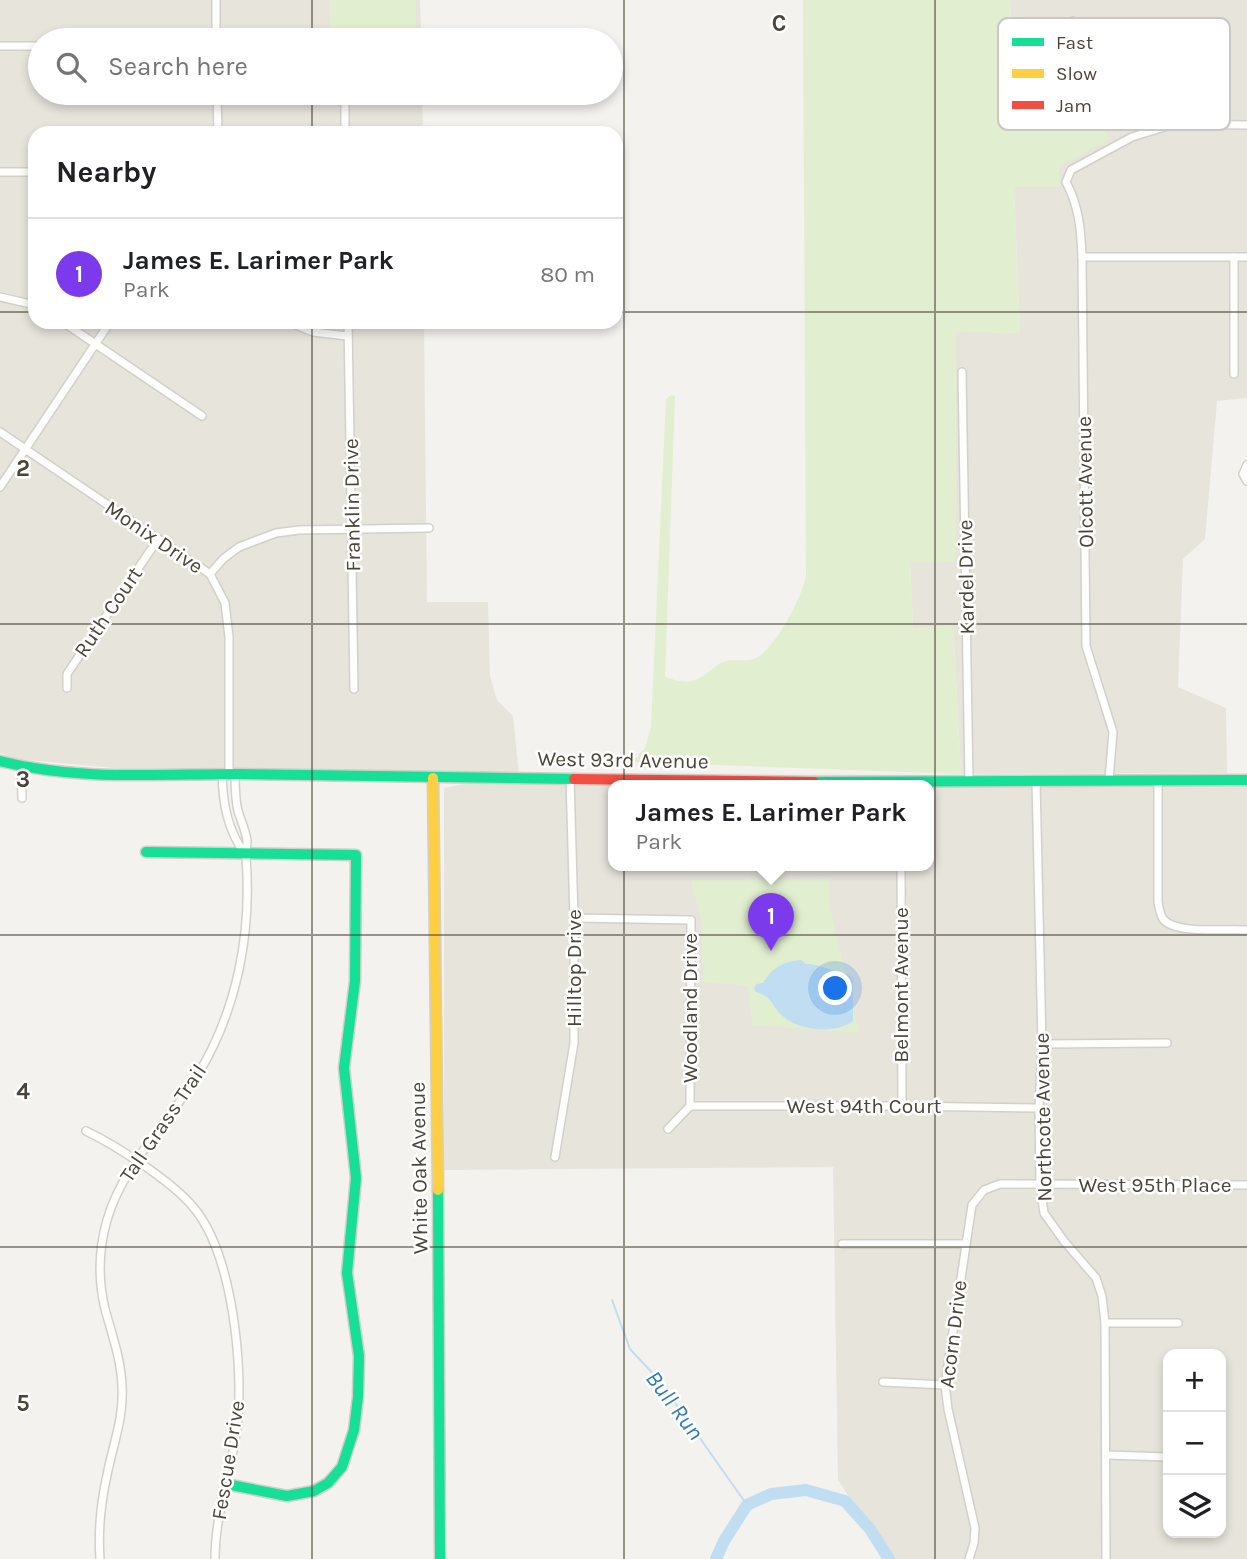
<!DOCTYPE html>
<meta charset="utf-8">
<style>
body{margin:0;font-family:Karla,sans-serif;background:#f2f2f2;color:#202124}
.controls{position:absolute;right:21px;bottom:21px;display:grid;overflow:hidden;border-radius:14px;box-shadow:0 4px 10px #0003}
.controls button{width:63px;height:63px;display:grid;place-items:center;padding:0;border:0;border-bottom:2px solid #e0e0e0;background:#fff;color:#202124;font:35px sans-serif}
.you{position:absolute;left:836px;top:989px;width:24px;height:24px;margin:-18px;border:5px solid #fff;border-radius:50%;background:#1a73e8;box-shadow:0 0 0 10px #1a73e833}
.badge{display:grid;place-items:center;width:46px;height:46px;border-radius:50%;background:#7c3aed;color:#fff;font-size:23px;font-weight:700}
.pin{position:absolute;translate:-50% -58px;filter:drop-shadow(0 2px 4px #0008)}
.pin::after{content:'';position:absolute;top:37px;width:24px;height:21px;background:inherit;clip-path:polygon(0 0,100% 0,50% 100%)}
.popup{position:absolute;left:608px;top:780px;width:326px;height:91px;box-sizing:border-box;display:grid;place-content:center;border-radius:14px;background:#fff;filter:drop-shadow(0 2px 5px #0005);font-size:23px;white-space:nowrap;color:#757577}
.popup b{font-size:26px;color:#202124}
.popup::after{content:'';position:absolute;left:50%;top:100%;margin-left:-14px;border:14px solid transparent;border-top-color:#fff}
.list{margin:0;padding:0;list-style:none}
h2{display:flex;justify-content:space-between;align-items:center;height:91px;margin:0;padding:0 28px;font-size:30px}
h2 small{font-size:23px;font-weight:400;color:#757577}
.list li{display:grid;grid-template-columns:46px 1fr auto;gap:21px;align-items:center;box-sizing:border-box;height:112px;padding:0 28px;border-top:2px solid #e0e0e0}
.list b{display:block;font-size:26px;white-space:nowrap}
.list p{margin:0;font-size:23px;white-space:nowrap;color:#757577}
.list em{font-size:23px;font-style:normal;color:#757577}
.icon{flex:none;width:38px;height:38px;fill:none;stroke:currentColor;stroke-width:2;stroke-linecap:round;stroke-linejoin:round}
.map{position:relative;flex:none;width:1247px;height:1559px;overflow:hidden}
.search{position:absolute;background:#fff;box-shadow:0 4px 10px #0003;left:28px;top:28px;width:595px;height:77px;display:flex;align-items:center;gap:18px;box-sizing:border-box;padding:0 24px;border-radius:38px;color:#757577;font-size:26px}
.panel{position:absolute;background:#fff;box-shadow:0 4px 10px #0003;left:28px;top:126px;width:595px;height:203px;border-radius:21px}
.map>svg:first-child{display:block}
.residential{fill:#e7e4dc;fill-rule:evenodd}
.green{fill:#e1eecf}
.water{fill:#c0ddf1}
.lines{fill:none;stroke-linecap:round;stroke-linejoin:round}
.stream{stroke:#c0ddf1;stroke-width:2}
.river{stroke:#c0ddf1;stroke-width:12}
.street-casing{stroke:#d2d0cb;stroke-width:10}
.fast-casing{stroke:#d3cfc5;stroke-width:13}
.slow-casing{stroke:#d3cfc5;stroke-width:13}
.jam-casing{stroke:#d3cfc5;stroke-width:13}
.street{stroke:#fdfdfc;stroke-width:7}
.fast{stroke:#16e098;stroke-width:10}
.slow{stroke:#ffcf43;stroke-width:10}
.jam{stroke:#f24e42;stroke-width:10}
.grid{fill:none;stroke:#4b4439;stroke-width:2;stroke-opacity:0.55}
.labels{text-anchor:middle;stroke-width:5;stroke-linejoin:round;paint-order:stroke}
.street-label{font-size:21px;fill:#4b4439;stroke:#fff}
.water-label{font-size:23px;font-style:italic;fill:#2e7ab2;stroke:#fff}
.key{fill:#fff;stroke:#c9c7c4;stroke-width:2}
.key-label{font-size:19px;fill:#4b4439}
.grid-label{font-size:23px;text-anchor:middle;font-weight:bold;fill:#4b4439;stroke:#fff;stroke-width:5;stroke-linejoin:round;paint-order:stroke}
</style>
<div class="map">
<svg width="1247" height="1559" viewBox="0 0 1247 1559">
<rect width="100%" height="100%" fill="#f4f2ee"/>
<g class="residential">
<polygon points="0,0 420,0 421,40 40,40 40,93 422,93 423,133 35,133 35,322 424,322 427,602 488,602 490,676 497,700 513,716 519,774 125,769 15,759 0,753"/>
<polygon points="1010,0 1247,0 1247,398 1217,401 1205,539 1183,559 1178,687 1226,708 1227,773 961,774 953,625 913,629 910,562 955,562 956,331 1020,333 1014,187 1052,77 1013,64"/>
<path d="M533,781L1247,785V1559H889L838,1480L833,1167L444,1170V788L469,783ZM614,785H928V865H614ZM1168,1354H1221V1533H1168Z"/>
</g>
<g class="green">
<rect x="330" y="0" width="86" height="40"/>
<path d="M803,0H1010L1013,64L1052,77L1089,113L1111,139L1059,166L1060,187H1014L1020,333L956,332L955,562L910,563L913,628L953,625L961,774L632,762L645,748L651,727L666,399L671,395L675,396L665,677C686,684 693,684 710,671C714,668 719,663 724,662C734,658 745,663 756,658C776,648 802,597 806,576Z"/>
<polygon points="829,879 830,908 859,1033 752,1025 748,986 703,982 701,921 691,880"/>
</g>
<path class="water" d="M801,960L806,964C819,963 836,973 849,975L853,981V1021C836,1034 800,1031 784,1017C770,1006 776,999 756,992L754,988L757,984L763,983C772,968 783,961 801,960Z"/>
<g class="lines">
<polyline class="stream" points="612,1300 630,1349 659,1380 747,1505"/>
<polyline class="river" points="716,1559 724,1541 747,1505 771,1494 806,1490 845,1501 870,1529 889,1559"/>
<defs>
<g id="street">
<polyline points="216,0 216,40"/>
<path d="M1073,21C1123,47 1145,76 1174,124"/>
<polyline points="0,46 40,46"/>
<polyline points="217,93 218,133"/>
<polyline points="345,93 345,133"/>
<polyline points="0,172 35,172"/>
<polyline points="1082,257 1247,257"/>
<polyline points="1234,257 1234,374"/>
<polyline points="0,297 35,305"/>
<polyline points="63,322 202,416"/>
<polyline points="289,322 313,332 348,336"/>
<polyline points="348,322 354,689"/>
<polyline points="962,372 969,782"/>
<polyline points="0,432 210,574 225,603 229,637 229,774"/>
<polyline points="1247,465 1243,474 1247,481"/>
<polyline points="0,487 110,322"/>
<polyline points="210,574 223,559 239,547 276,533 299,530 429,528"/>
<polyline points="67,688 67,674 158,539"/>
<polyline points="21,768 22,798"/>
<path d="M222,774C223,804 227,829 245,854"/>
<path d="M1109,780L1113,732L1086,646L1082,257C1081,230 1079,206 1066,182L1071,170L1132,137L1174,124L1247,125"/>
<polyline points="1036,781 1042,1044 1039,1108 1040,1185 1044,1213 1064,1241 1096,1278 1102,1296 1105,1323 1106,1559"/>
<path d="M1158,781V902C1159,908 1160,914 1163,919C1176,935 1227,928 1247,930"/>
<polyline points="901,865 902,1106"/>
<polyline points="574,918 691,920 690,1106 668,1129"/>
<polyline points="1042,1044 1167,1043"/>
<polyline points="690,1106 902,1106 1039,1108"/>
<path d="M86,1131C117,1146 173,1182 194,1208C233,1255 244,1369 237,1428C231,1472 215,1514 215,1559"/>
<polyline points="555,1157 574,1043 574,918 570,778"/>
<polyline points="842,1244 965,1244"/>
<polyline points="1105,1323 1178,1323"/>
<polyline points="883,1382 945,1385"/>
<polyline points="1107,1455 1168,1457"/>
<path d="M100,1559C98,1531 101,1502 107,1475C113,1444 124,1418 122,1386C121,1359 112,1335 105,1309C98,1280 99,1248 107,1220C123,1165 167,1124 197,1076C237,1011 252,933 246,857C245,852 247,847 247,841C246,831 241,821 238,811C235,799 235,786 235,774"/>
<polyline points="969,1559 974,1543 975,1528 948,1409 945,1385 972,1205 984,1190 1000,1184 1247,1185"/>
</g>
<g id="fast">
<path d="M0,761C79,781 158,774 238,774C350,775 462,777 574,779"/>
<polyline points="814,782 1247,780"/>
<polyline points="146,852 356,855 355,981 344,1068 356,1178 347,1273 359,1356 358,1397 354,1430 342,1467 328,1483 314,1491 287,1496 226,1484"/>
<polyline points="438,1190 440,1559"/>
</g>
<polyline id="slow" points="433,778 438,1190"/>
<polyline id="jam" points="574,779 814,782"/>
</defs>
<use href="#street" class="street-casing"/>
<use href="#fast" class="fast-casing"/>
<use href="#slow" class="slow-casing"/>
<use href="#jam" class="jam-casing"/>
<use href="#street" class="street"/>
<use href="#fast" class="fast"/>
<use href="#slow" class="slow"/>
<use href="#jam" class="jam"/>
</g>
<path class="grid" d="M312,0V40M624,0V1559M935,0V1559M312,93V133M0,312H35M616,312H1247M312,322V1559M0,624H1247M0,935H1247M0,1247H1247"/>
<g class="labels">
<g class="street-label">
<text transform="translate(1085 482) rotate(-91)" y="7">Olcott Avenue</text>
<text transform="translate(352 505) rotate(-91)" y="7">Franklin Drive</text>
<text transform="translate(154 537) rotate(34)" y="7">Monix Drive</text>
<text transform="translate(966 577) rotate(-91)" y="7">Kardel Drive</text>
<text transform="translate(108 612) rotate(-56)" y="7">Ruth Court</text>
<text transform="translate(623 760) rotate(1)" y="7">West 93rd Avenue</text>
<text transform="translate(574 968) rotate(-90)" y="7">Hilltop Drive</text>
<text transform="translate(901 985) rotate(-90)" y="7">Belmont Avenue</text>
<text transform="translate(690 1008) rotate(-90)" y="7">Woodland Drive</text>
<text x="864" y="1113">West 94th Court</text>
<text transform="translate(1043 1117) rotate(-91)" y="7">Northcote Avenue</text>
<text transform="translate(163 1123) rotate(-56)" y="7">Tall Grass Trail</text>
<text transform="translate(419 1168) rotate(-91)" y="7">White Oak Avenue</text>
<text x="1155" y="1192">West 95th Place</text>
<text transform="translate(953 1334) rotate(-83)" y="7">Acorn Drive</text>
<text transform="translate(228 1460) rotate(-81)" y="7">Fescue Drive</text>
</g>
<g class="water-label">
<text transform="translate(675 1405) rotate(53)" y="8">Bull Run</text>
</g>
</g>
<rect x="998" y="18" width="232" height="112" rx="10" class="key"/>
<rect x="1012" y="38" width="32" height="8" fill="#16e098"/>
<rect x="1012" y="69" width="32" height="9" fill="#ffcf43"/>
<rect x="1012" y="101" width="32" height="8" fill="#f24e42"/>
<g class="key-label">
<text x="1056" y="49">Fast</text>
<text x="1056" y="80">Slow</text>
<text x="1056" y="112">Jam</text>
</g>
<g class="grid-label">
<text x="779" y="31">C</text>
<text x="23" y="476">2</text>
<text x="23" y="787">3</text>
<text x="23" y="1099">4</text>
<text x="23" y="1411">5</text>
</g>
</svg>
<div class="controls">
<button>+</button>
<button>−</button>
<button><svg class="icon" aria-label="layers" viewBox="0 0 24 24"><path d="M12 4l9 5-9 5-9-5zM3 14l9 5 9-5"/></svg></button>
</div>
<div class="you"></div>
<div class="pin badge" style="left:771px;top:951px">1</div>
<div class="popup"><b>James E. Larimer Park</b>Park</div>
<div class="search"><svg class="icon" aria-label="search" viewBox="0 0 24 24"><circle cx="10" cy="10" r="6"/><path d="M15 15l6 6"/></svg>Search here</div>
<section class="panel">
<h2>Nearby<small></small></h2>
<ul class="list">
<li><span class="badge">1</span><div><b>James E. Larimer Park</b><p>Park</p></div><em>80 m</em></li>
</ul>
</section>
</div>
